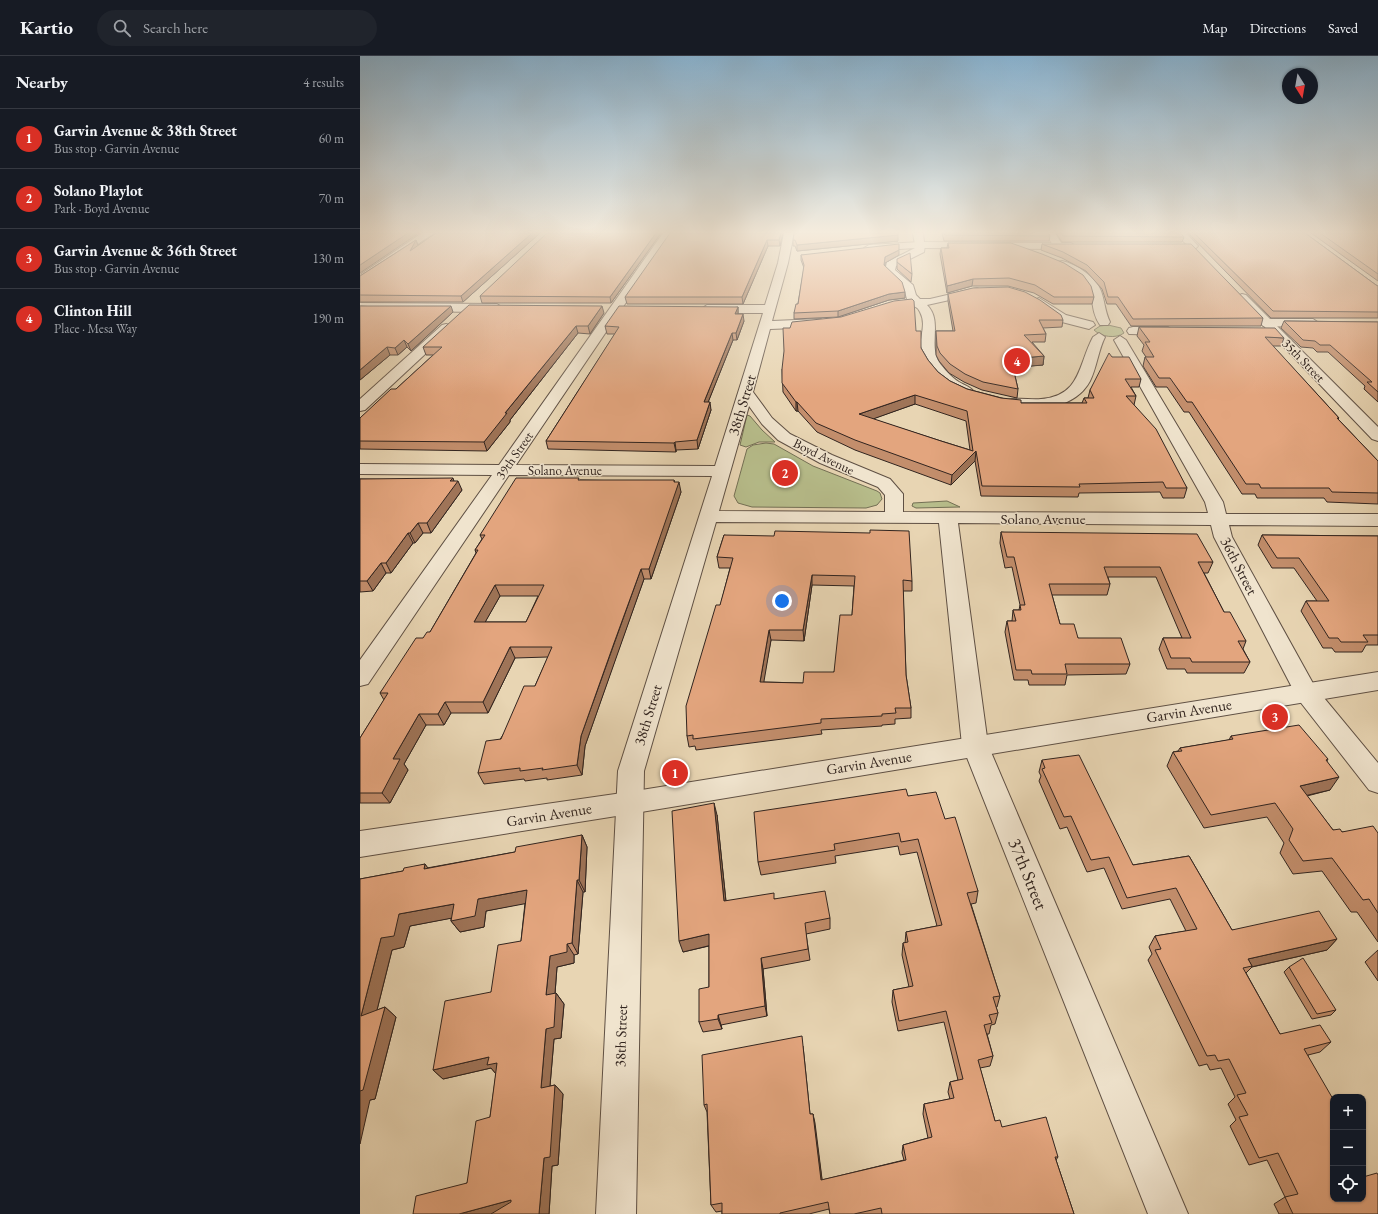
<!DOCTYPE html>
<meta charset="utf-8">
<style>
body{margin:0;font-family:"EB Garamond",serif;background:#20242c;color:#f1f3f6}
.controls{position:absolute;right:12px;bottom:12px;display:grid;overflow:hidden;border-radius:8px;box-shadow:0 1px 3px #0004}
.controls button{width:36px;height:36px;display:grid;place-items:center;padding:0;border:0;border-bottom:1px solid #363941;background:#171b24;color:#f1f3f6;font:20px sans-serif}
.compass{position:absolute;left:922px;top:12px;width:36px;height:36px;border-radius:50%;background:#171b24;box-shadow:0 1px 3px #0004;rotate:169deg}
.you{position:absolute;left:422px;top:545px;width:14px;height:14px;margin:-10px;border:3px solid #fff;border-radius:50%;background:#1a73e8;box-shadow:0 0 0 6px #1a73e833}
.badge{display:grid;place-items:center;width:26px;height:26px;border-radius:50%;background:#d93025;color:#fff;font-size:13px;font-weight:700}
.pin{position:absolute;translate:-50% -50%;border:2px solid #fff;box-shadow:0 1px 4px #0006}
.list{margin:0;padding:0;list-style:none}
h2{display:flex;justify-content:space-between;align-items:center;height:52px;margin:0;padding:0 16px;font-size:17px}
h2 small{font-size:13px;font-weight:400;color:#9ea1a6}
.list li{display:grid;grid-template-columns:26px 1fr auto;gap:12px;align-items:center;box-sizing:border-box;height:60px;padding:0 16px;border-top:1px solid #363941}
.list b{display:block;font-size:15px;white-space:nowrap}
.list p{margin:0;font-size:13px;white-space:nowrap;color:#9ea1a6}
.list em{font-size:13px;font-style:normal;color:#9ea1a6}
.icon{flex:none;width:22px;height:22px;fill:none;stroke:currentColor;stroke-width:2;stroke-linecap:round;stroke-linejoin:round}
.map{position:relative;flex:none;width:1018px;height:1158px;overflow:hidden}
header{display:flex;align-items:center;gap:24px;box-sizing:border-box;height:56px;padding:0 20px;background:#171b24;border-bottom:1px solid #363941}
header strong{font-size:19px}
nav{display:flex;gap:22px;margin-inline-start:auto;font-size:14px}
.search{width:280px;height:36px;background:#20242c;display:flex;align-items:center;gap:10px;box-sizing:border-box;padding:0 14px;border-radius:22px;color:#9ea1a6;font-size:15px}
main{display:flex}
aside{flex:1;background:#171b24}
.map>svg:first-child{display:block}
.green{fill:#b7bd8b;stroke:#747055}
.lines{fill:none;stroke-linecap:round;stroke-linejoin:round}
.minor-casing{stroke:#5f5044;stroke-width:2}
.tertiary-casing{stroke:#5f5044;stroke-width:2}
.minor{fill:#f0e4ce;fill-rule:evenodd}
.tertiary{fill:#f0e4ce;fill-rule:evenodd}
.wall{fill:#c38e6c;stroke:#31241f;fill-rule:evenodd}
.shaded-wall{fill:#9f7458;stroke:#31241f}
.building{fill:#e3a57e;stroke:#31241f;fill-rule:evenodd}
.labels{text-anchor:middle;stroke-width:3;stroke-linejoin:round;paint-order:stroke}
.far-street-label{font-size:13px;fill:#31241f;stroke:#f0e4ce}
.street-label{font-size:15px;fill:#31241f;stroke:#f0e4ce}
.near-street-label{font-size:18px;fill:#31241f;stroke:#f0e4ce}
</style>
<header>
<strong>Kartio</strong>
<div class="search"><svg class="icon" aria-label="search" viewBox="0 0 24 24"><circle cx="10" cy="10" r="6"/><path d="M15 15l6 6"/></svg>Search here</div>
<nav><a>Map</a><a>Directions</a><a>Saved</a></nav>
</header>
<main>
<aside>
<h2>Nearby<small>4 results</small></h2>
<ul class="list">
<li><span class="badge">1</span><div><b>Garvin Avenue &amp; 38th Street</b><p>Bus stop · Garvin Avenue</p></div><em>60 m</em></li>
<li><span class="badge">2</span><div><b>Solano Playlot</b><p>Park · Boyd Avenue</p></div><em>70 m</em></li>
<li><span class="badge">3</span><div><b>Garvin Avenue &amp; 36th Street</b><p>Bus stop · Garvin Avenue</p></div><em>130 m</em></li>
<li><span class="badge">4</span><div><b>Clinton Hill</b><p>Place · Mesa Way</p></div><em>190 m</em></li>
</ul>
</aside>
<div class="map">
<svg width="1018" height="1158" viewBox="0 0 1018 1158">
<rect width="100%" height="100%" fill="#e8d5b3"/>
<filter id="stains"><feTurbulence type="fractalNoise" baseFrequency=".005" numOctaves="4"/><feColorMatrix values="0 0 0 0 .2 0 0 0 0 .09 0 0 0 0 .02 0 0 0 .5 -.17"/></filter>
<radialGradient id="worn" r=".72"><stop offset=".6" stop-color="#630" stop-opacity="0"/><stop offset="1" stop-color="#630" stop-opacity=".3"/></radialGradient>
<g class="green">
<path d="M748,269L761,272L764,277C756,283 741,281 734,274L740,270Z"/>
<polygon points="387,359 390,360 402,374 415,386 399,386 386,391 380,389"/>
<polygon points="406,387 414,388 453,410 517,435 520,437 522,443 517,449 506,452 392,451 378,447 374,440 387,393 393,389"/>
<polygon points="587,445 600,451 556,452 552,450 553,447"/>
</g>
<g class="lines">
<defs>
<g id="minor">
<polygon points="62,177 74,177 0,227 0,219"/>
<path d="M303,177H313L156,409L355,410L403,257H347L341,253L347,249H405L418,207L424,177H434L428,207L412,265L461,263L467,267L461,271L410,273L393,336L412,362L430,378L472,399L530,423L543,438V456L848,457L845,446L754,284L760,280L766,284L863,446L866,458H1018V470L869,469L872,481L955,631L1018,707V737L1009,734L938,643L854,481L851,469L598,467L628,689L828,1158H788L602,689L579,467L356,466L284,715L276,1158H236L258,715L352,420L149,419L8,628L0,630V604L132,419L0,418V408L139,409ZM389,350L402,368L418,384L460,407L518,431L525,439V456L359,455Z"/>
<polygon points="685,177 695,177 703,190 701,192 695,192"/>
<polygon points="815,177 826,177 838,190 836,192 830,192"/>
<path d="M560,186L565,189L564,196L536,210L535,214L553,229L556,239L560,243H570L617,232L623,235L621,237L567,249C583,265 568,288 579,306C583,312 592,322 599,326C604,329 611,331 614,336L612,339C593,344 564,311 561,293C559,281 567,269 560,256C557,249 551,250 545,248L543,246L547,243L544,232L525,215L527,206L555,192L509,195L504,192L509,189Z"/>
<path d="M702,205C716,208 736,221 741,235C745,246 745,256 750,266L748,269H740C733,259 733,249 731,238C728,225 710,216 698,210L697,208L698,206Z"/>
<polygon points="679,242 706,259 733,266 735,269 729,273 698,265 675,247 673,245"/>
<polygon points="0,247 137,248 143,252 137,256 0,255"/>
<polygon points="907,263 953,263 959,267 953,271 903,270 901,267"/>
<polygon points="86,268 90,269 92,272 90,275 5,354 0,355 0,343 82,269"/>
<polygon points="773,271 808,271 814,275 808,279 769,278 767,275 769,272"/>
<path d="M739,277L745,281C738,295 737,311 730,325C715,353 675,357 647,350L645,347L647,344C658,341 670,344 681,343C721,340 718,309 733,281Z"/>
</g>
<g id="tertiary">
<polygon points="553,177 563,177 564,186 711,187 716,190 711,193 560,192 555,189"/>
<polygon points="882,238 886,239 1018,371 1018,385 1012,383 878,243 876,241"/>
<polygon points="1018,616 1018,634 269,758 0,801 0,775 269,736"/>
</g>
</defs>
<use href="#minor" class="minor-casing"/>
<use href="#tertiary" class="tertiary-casing"/>
<use href="#minor" class="minor"/>
<use href="#tertiary" class="tertiary"/>
</g>
<g class="wall">
<polygon points="180,177 103,246 0,246 0,220 56,184 58,189"/>
<polygon points="301,177 251,247 122,247 120,240"/>
<polygon points="423,177 420,190 408,190 383,248 267,248 265,241"/>
<polygon points="582,177 688,177 690,180 689,185 584,185"/>
<polygon points="696,177 820,177 824,181 822,186 702,186"/>
<polygon points="828,177 945,177 1016,229 1018,230 1018,262 911,262"/>
<polygon points="951,177 1018,177 1018,225"/>
<polygon points="433,184 538,185 437,195 435,190 433,190"/>
<polygon points="588,187 734,241 732,248 693,248 674,237 648,230 612,230 587,237 580,198 581,192 587,192"/>
<polygon points="682,188 903,262 901,270 771,270 756,248 747,248 742,233 726,215 702,202 681,194"/>
<polygon points="441,199 539,199 525,207 525,210 545,242 529,244 478,261 434,263 434,257 438,248 444,212 441,204"/>
<polygon points="537,206 552,218 551,226 537,213"/>
<polygon points="588,238 703,264 702,271 683,272 686,278 685,286 672,286 684,300 683,309 653,311 658,333 657,342 622,334 604,326 589,317 579,305 576,299 576,275 593,275 588,245"/>
<polygon points="0,250 93,256 51,295 47,291 38,299 30,299 0,324"/>
<polygon points="378,251 378,258 384,265 377,284 373,284 348,346 351,354 338,393 316,394 316,396 188,393 186,385 255,278 247,278 245,270"/>
<polygon points="244,257 230,278 218,277 150,364 150,366 127,395 0,393 0,362 36,333 73,299 66,299 63,291"/>
<polygon points="924,265 1018,266 1018,346 1004,333 1005,330 968,296 957,296 953,292 941,291 921,272"/>
<polygon points="779,271 924,282 921,290 913,290 979,362 978,363 1018,405 1018,448 967,446 964,442 897,442 895,438 882,438 829,356 824,356 807,331 796,331 783,310 785,301 786,301 782,295 784,289 777,280"/>
<path d="M556,275L561,292L568,304L578,316L590,325L607,333L661,347H722L724,342H728L730,334L752,301L781,323L779,331H771L776,340L774,349L827,432L824,442H803L800,436L719,437L718,441L621,440L615,405L591,429L495,394L457,376L438,355H436L423,336L422,313ZM555,348L606,365L610,394L581,385L512,363Z"/>
<polygon points="0,423 94,425 102,434 71,477 63,477 55,487 53,487 31,517 26,517 13,535 0,536"/>
<path d="M220,424L315,426L321,436L291,523H284L257,598L225,690L222,719L187,724V722L165,725L164,723L124,728L118,717L175,630L188,601L155,602L128,657H91L84,669H66L44,708L48,714L30,747H0V682L24,644L20,637L63,582L70,576L116,497L115,494L122,483L120,479ZM140,540H178L166,566H125Z"/>
<polygon points="641,476 853,506 848,517 844,517 864,556 886,585 883,593 890,606 884,617 827,617 825,613 807,613 799,593 803,582 822,582 796,521 748,521 750,528 747,539 692,539 700,568 718,582 770,608 766,618 707,619 705,629 669,629 668,624 654,624 645,576 647,565 652,565 653,554 659,554 660,549 652,511 645,512 640,487"/>
<path d="M364,479L552,525V535H543L546,619L551,652V662L535,663V668L522,669V670L461,674L462,678L336,694L335,690L329,691L327,680L370,512H359L357,501ZM452,529L494,530L492,559L474,616L443,627L403,626L411,584L444,585Z"/>
<polygon points="902,479 1018,480 1018,589 1006,589 1002,596 975,596 972,592 963,592 941,555 946,545 957,545 934,512 912,512 898,489"/>
<polygon points="871,680 968,703 967,705 970,734 947,740 973,774 982,776 1018,777 1018,886 997,856 991,856 962,815 933,818 920,797 924,787 907,761 844,772 807,710 813,696 818,695 820,692 869,684"/>
<polygon points="682,704 773,809 829,800 872,874 977,883 967,894 892,911 886,917 920,978 971,986 960,996 948,999 973,1143 1018,1158 919,1158 914,1148 925,1141 907,1104 889,1109 870,1070 876,1064 868,1048 875,1041 861,1012 850,1014 847,1008 839,1010 788,904 792,898 789,891 795,880 826,875 810,843 762,853 744,812 727,816 707,771 700,773 679,725 681,720 679,716"/>
<polygon points="548,740 585,763 618,835 616,847 611,848 640,940 637,951 636,951 638,957 635,968 631,969 629,978 627,978 633,1000 630,1010 620,1012 635,1065 642,1071 698,1101 696,1104 714,1158 470,1158 469,1153 449,1158 362,1158 362,1155 356,1156 351,1149 347,1056 344,1049 443,990 450,1058 453,1058 462,1124 544,1104 542,1097 543,1089 568,1082 563,1058 564,1048 590,1043 588,1036 590,1026 598,1024 584,966 538,975 532,946 533,934 549,931 542,899 543,887 545,887 546,876 577,870 557,796 540,799 538,790 475,800 476,807 401,819 398,806"/>
<polygon points="357,759 366,845 415,843 470,862 470,873 446,878 450,904 403,913 407,960 361,969 362,973 343,976 339,966 349,931 349,890 323,896"/>
<polygon points="222,779 227,791 225,836 223,836 218,898 214,899 214,907 197,911 195,938 196,937 204,948 201,982 194,983 190,1030 195,1029 203,1038 198,1109 192,1110 189,1158 53,1158 107,1127 130,1061 136,1018 131,1012 83,1023 73,1014 131,936 161,885 165,847 126,855 124,871 100,876 91,865 91,862 50,870 44,891 32,894 17,954 25,951 36,961 15,1043 10,1044 0,823 43,815 65,808 67,812 155,796"/>
<polygon points="1018,894 1018,925 1005,906"/>
<polygon points="929,911 976,954 971,959 952,963 924,916"/>
</g>
<g class="shaded-wall">
<polygon points="48,177 59,177 0,217 0,209"/>
<polygon points="172,177 180,177 103,246 101,240"/>
<polygon points="296,177 301,177 251,247 250,241"/>
<polygon points="421,177 423,177 420,190 419,184"/>
<polygon points="538,179 538,185 437,195 437,189"/>
<polygon points="56,184 58,190 50,195"/>
<polygon points="407,184 408,190 383,248 382,241"/>
<polygon points="539,194 539,199 525,207 524,215 524,209 525,201"/>
<polygon points="613,223 612,230 587,237 587,230"/>
<polygon points="545,236 545,242 529,244 478,261 478,255 529,238"/>
<polygon points="91,250 93,256 51,295 48,288"/>
<polygon points="242,250 244,257 230,278 228,270"/>
<polygon points="378,251 378,258 375,258"/>
<polygon points="383,258 384,265 377,284 376,277"/>
<polygon points="216,270 218,277 150,364 150,366 127,395 124,386 145,357"/>
<polygon points="372,277 373,284 345,354 344,346"/>
<polygon points="44,284 47,291 38,299 35,292"/>
<polygon points="27,291 30,299 0,324 0,314"/>
<polygon points="684,300 683,309 650,312 651,303"/>
<polygon points="555,339 555,348 499,368 499,358"/>
<polygon points="350,346 351,354 338,393 337,384"/>
<polygon points="436,346 437,346 438,355 436,355"/>
<polygon points="315,386 316,394 316,396 314,387"/>
<polygon points="616,395 615,405 591,429 592,419"/>
<polygon points="93,422 95,428 98,425 102,434 71,477 67,467 90,425"/>
<polygon points="314,424 316,433 319,426 321,436 291,523 289,513"/>
<polygon points="58,467 63,477 55,487 50,477"/>
<polygon points="48,477 53,487 31,517 26,507"/>
<polygon points="21,507 26,517 13,535 7,525"/>
<polygon points="281,513 284,523 225,690 222,719 217,709 221,680"/>
<polygon points="452,519 452,529 444,585 443,574"/>
<polygon points="135,529 140,540 119,577 114,566"/>
<polygon points="409,574 411,584 402,637 400,626"/>
<polygon points="150,591 155,602 128,657 123,646"/>
<polygon points="85,646 91,657 84,669 78,658"/>
<polygon points="59,658 66,669 44,708 48,714 30,747 22,737 33,703"/>
<polygon points="979,721 970,734 931,743 940,730"/>
<polygon points="354,747 357,759 367,856 364,845"/>
<polygon points="222,779 227,791 225,836 219,824"/>
<polygon points="65,808 74,820 64,813"/>
<polygon points="217,824 223,836 218,898 212,887"/>
<polygon points="167,834 174,846 126,855 124,871 100,876 91,865 118,843"/>
<polygon points="94,848 103,860 50,870 44,891 32,894 13,970 1,960 21,882 39,858"/>
<polygon points="349,878 352,889 323,896 319,885"/>
<polygon points="977,883 967,894 891,911 892,910 888,903"/>
<polygon points="207,888 214,899 214,907 197,911 194,950 186,939 190,900"/>
<polygon points="401,902 403,913 407,960 405,950"/>
<polygon points="196,937 204,948 201,982 194,983 189,1041 181,1032 186,973"/>
<polygon points="25,951 36,961 15,1043 10,1044 0,1088 0,1035"/>
<polygon points="358,959 361,969 362,973 358,963"/>
<polygon points="129,1001 137,1007 137,1019 131,1012 83,1023 73,1014"/>
<polygon points="195,1029 203,1038 198,1109 192,1110 189,1158 179,1158 184,1102"/>
<polygon points="453,1058 455,1067 463,1131 461,1124"/>
<polygon points="151,1144 161,1151 135,1158 99,1158"/>
</g>
<g class="building">
<polygon points="0,177 48,177 0,209"/>
<polygon points="76,177 172,177 101,240 0,239 0,220 56,184 50,195"/>
<polygon points="187,177 296,177 250,241 120,240"/>
<polygon points="310,177 421,177 419,184 407,184 382,241 265,241"/>
<polygon points="434,177 538,177 538,179 437,189 435,184 433,184"/>
<polygon points="584,177 688,177 690,180 585,179"/>
<polygon points="701,177 820,177 824,181 703,180"/>
<polygon points="834,177 945,177 1016,229 1018,230 1018,256 913,255"/>
<polygon points="960,177 1018,177 1018,218"/>
<polygon points="588,187 651,187 682,198 704,207 723,219 731,230 734,241 694,241 675,229 649,222 613,223 587,230 581,192 589,192"/>
<polygon points="539,188 539,194 525,201 524,209 542,226 545,236 529,238 478,255 434,257 436,248 438,248 444,209 441,199"/>
<polygon points="682,188 831,188 903,262 773,263 758,241 748,241 744,226 727,209 703,196"/>
<polygon points="550,197 552,218 537,206 537,203"/>
<polygon points="648,231 665,236 680,244 701,259 703,264 679,264 686,278 664,279 684,300 651,303 658,333 623,326 605,318 590,308 580,297 577,290 576,275 595,275 588,238 613,232"/>
<path d="M552,243L554,245L556,275H561V292L568,304L578,316L590,325L607,333L641,342L661,344V347H727L724,342H734L730,334L749,297L752,301H769L781,323H765L776,340H766L796,373L827,432H806L803,426L719,428L720,431L622,430L616,395L592,419L495,384L456,367L437,346H436L422,327V313L424,295L423,272H430L432,266L481,261L534,245ZM555,339L607,355L613,395L581,385L499,358Z"/>
<polygon points="109,249 242,250 228,270 216,270 145,357 147,357 124,386 0,385 0,362 31,333 36,333 82,291 63,291"/>
<polygon points="0,250 91,250 48,288 44,284 35,292 27,291 0,314"/>
<polygon points="259,250 378,251 375,258 383,258 376,277 372,277 344,346 350,346 337,384 315,386 314,387 186,385 259,271 245,270"/>
<polygon points="924,265 1018,266 1018,336 1007,326 1012,326 970,289 960,289 955,285 943,284"/>
<polygon points="779,271 915,272 924,282 905,281 979,362 977,362 1018,405 1018,437 972,436 969,432 901,432 899,428 886,428 832,346 827,346 810,322 799,322 785,301 794,301 785,286 790,286"/>
<polygon points="93,422 90,425 98,425 67,467 58,467 50,477 48,477 26,507 21,507 7,525 0,525 0,423"/>
<path d="M156,422H219L218,424H314V426H319L289,513H281L254,587L221,680L217,709L182,714L183,712L160,715V712L118,717L126,685L141,683L164,630H175L192,591H150L123,646H85L78,658H59L33,703H40L22,737H0V682L28,637H20L56,582H63L67,576H70L118,494H115L125,479H120ZM135,529H184L166,566H114Z"/>
<path d="M510,474L549,475L552,525L543,524L546,619L551,652H535L536,657L522,658V660L461,663V667L333,683V679L327,680L326,650L356,549H360L373,502L357,501L364,479L414,480L415,475L510,477ZM452,519L495,520L492,559H480L474,616H444L443,627L400,626L409,574H443Z"/>
<polygon points="641,476 837,478 853,506 838,506 864,556 870,556 886,585 878,585 890,606 832,606 830,602 811,602 803,582 831,582 800,511 744,511 750,528 689,528 700,568 714,568 718,582 761,582 770,608 705,608 707,618 672,618 671,614 656,614 647,565 656,565 653,554 661,554 660,549 665,549 654,501 647,501"/>
<polygon points="902,479 1018,480 1018,579 1003,579 1008,586 981,586 978,582 969,582 946,545 969,545 939,502 917,502"/>
<polygon points="939,669 968,703 966,704 979,721 940,730 973,774 980,773 982,776 1013,770 1018,777 1018,857 1009,843 1003,844 972,802 943,805 929,784 933,773 915,747 851,759 813,696 822,695 820,692 873,683 871,680"/>
<polygon points="719,699 773,809 829,800 872,874 959,855 977,883 888,903 892,910 883,912 920,978 960,969 971,986 944,993 973,1043 973,1143 1003,1143 1003,1121 1017,1117 1018,1119 1018,1158 933,1158 925,1141 938,1138 918,1097 899,1102 879,1061 888,1059 877,1039 886,1037 869,1003 858,1005 855,999 847,1000 795,894 801,893 795,880 837,873 816,832 767,842 749,801 731,804 711,760 704,761 682,713 685,712 682,704"/>
<polygon points="546,733 548,740 576,736 585,763 595,761 618,835 607,837 640,940 633,941 638,957 629,959 632,967 624,969 633,1000 618,1004 635,1065 640,1064 642,1071 686,1061 698,1101 695,1101 714,1158 522,1158 521,1152 494,1158 470,1158 468,1146 420,1157 420,1158 362,1158 362,1147 351,1149 347,1048 344,1049 342,999 442,980 450,1058 453,1058 461,1124 546,1104 543,1089 572,1081 564,1048 594,1042 590,1026 603,1023 586,955 539,965 533,934 553,930 543,887 548,886 546,876 582,869 558,783 541,786 539,777 474,788 475,794 398,806 394,756"/>
<polygon points="354,747 364,845 414,837 414,843 465,835 470,862 445,867 448,893 401,902 405,950 358,959 358,963 339,966 339,933 349,931 349,878 319,885 312,755"/>
<polygon points="222,779 219,824 217,824 212,887 207,888 207,896 190,900 186,939 196,937 194,971 186,973 181,1032 195,1029 190,1101 184,1102 179,1158 131,1158 151,1146 151,1144 99,1158 53,1158 56,1140 107,1127 116,1065 130,1061 137,1007 127,1009 129,1001 73,1014 85,945 131,936 138,889 161,885 167,834 118,843 115,860 91,865 94,848 39,858 34,880 21,882 1,960 25,951 3,1034 0,1035 0,823 43,815 44,812 65,808 64,813 155,796 156,791"/>
<polygon points="943,902 976,954 957,958 929,911"/>
</g>
<linearGradient id="sky" x2="0" y2="1"><stop stop-color="#89b5d4"/><stop offset="0.52" stop-color="#f5ecdd"/><stop offset="1" stop-color="#f5ecdd" stop-opacity="0"/></linearGradient>
<rect width="1018" height="339" fill="url(#sky)"/>
<g class="labels">
<g class="far-street-label">
<text transform="translate(944 304) rotate(46)" y="5">35th Street</text>
<text transform="translate(154 399) rotate(-55)" y="5">39th Street</text>
<text transform="translate(464 400) rotate(26)" y="5">Boyd Avenue</text>
<text x="205" y="419">Solano Avenue</text>
</g>
<g class="street-label">
<text transform="translate(382 349) rotate(-73)" y="5">38th Street</text>
<text x="683" y="468">Solano Avenue</text>
<text transform="translate(879 510) rotate(63)" y="5">36th Street</text>
<text transform="translate(829 655) rotate(-9)" y="5">Garvin Avenue</text>
<text transform="translate(288 659) rotate(-73)" y="5">38th Street</text>
<text transform="translate(509 707) rotate(-9)" y="5">Garvin Avenue</text>
<text transform="translate(189 759) rotate(-9)" y="5">Garvin Avenue</text>
<text transform="translate(261 980) rotate(-88)" y="5">38th Street</text>
</g>
<g class="near-street-label">
<text transform="translate(668 818) rotate(68)" y="6">37th Street</text>
</g>
</g>
<rect width="100%" height="100%" filter="url(#stains)"/>
<rect width="100%" height="100%" fill="url(#worn)"/>
</svg>
<div class="controls">
<button>+</button>
<button>−</button>
<button><svg class="icon" aria-label="locate" viewBox="0 0 24 24"><circle cx="12" cy="12" r="6"/><path d="M12 2v4M12 18v4M2 12h4M18 12h4"/></svg></button>
</div>
<svg class="compass" viewBox="-18 -18 36 36"><path d="M0-13l5 13h-10z" fill="#e53935"/><path d="M0 13l5-13h-10z" fill="#9ea1a6"/></svg>
<div class="you"></div>
<div class="pin badge" style="left:315px;top:717px">1</div>
<div class="pin badge" style="left:425px;top:417px">2</div>
<div class="pin badge" style="left:915px;top:661px">3</div>
<div class="pin badge" style="left:657px;top:305px">4</div>
</div>
</main>
